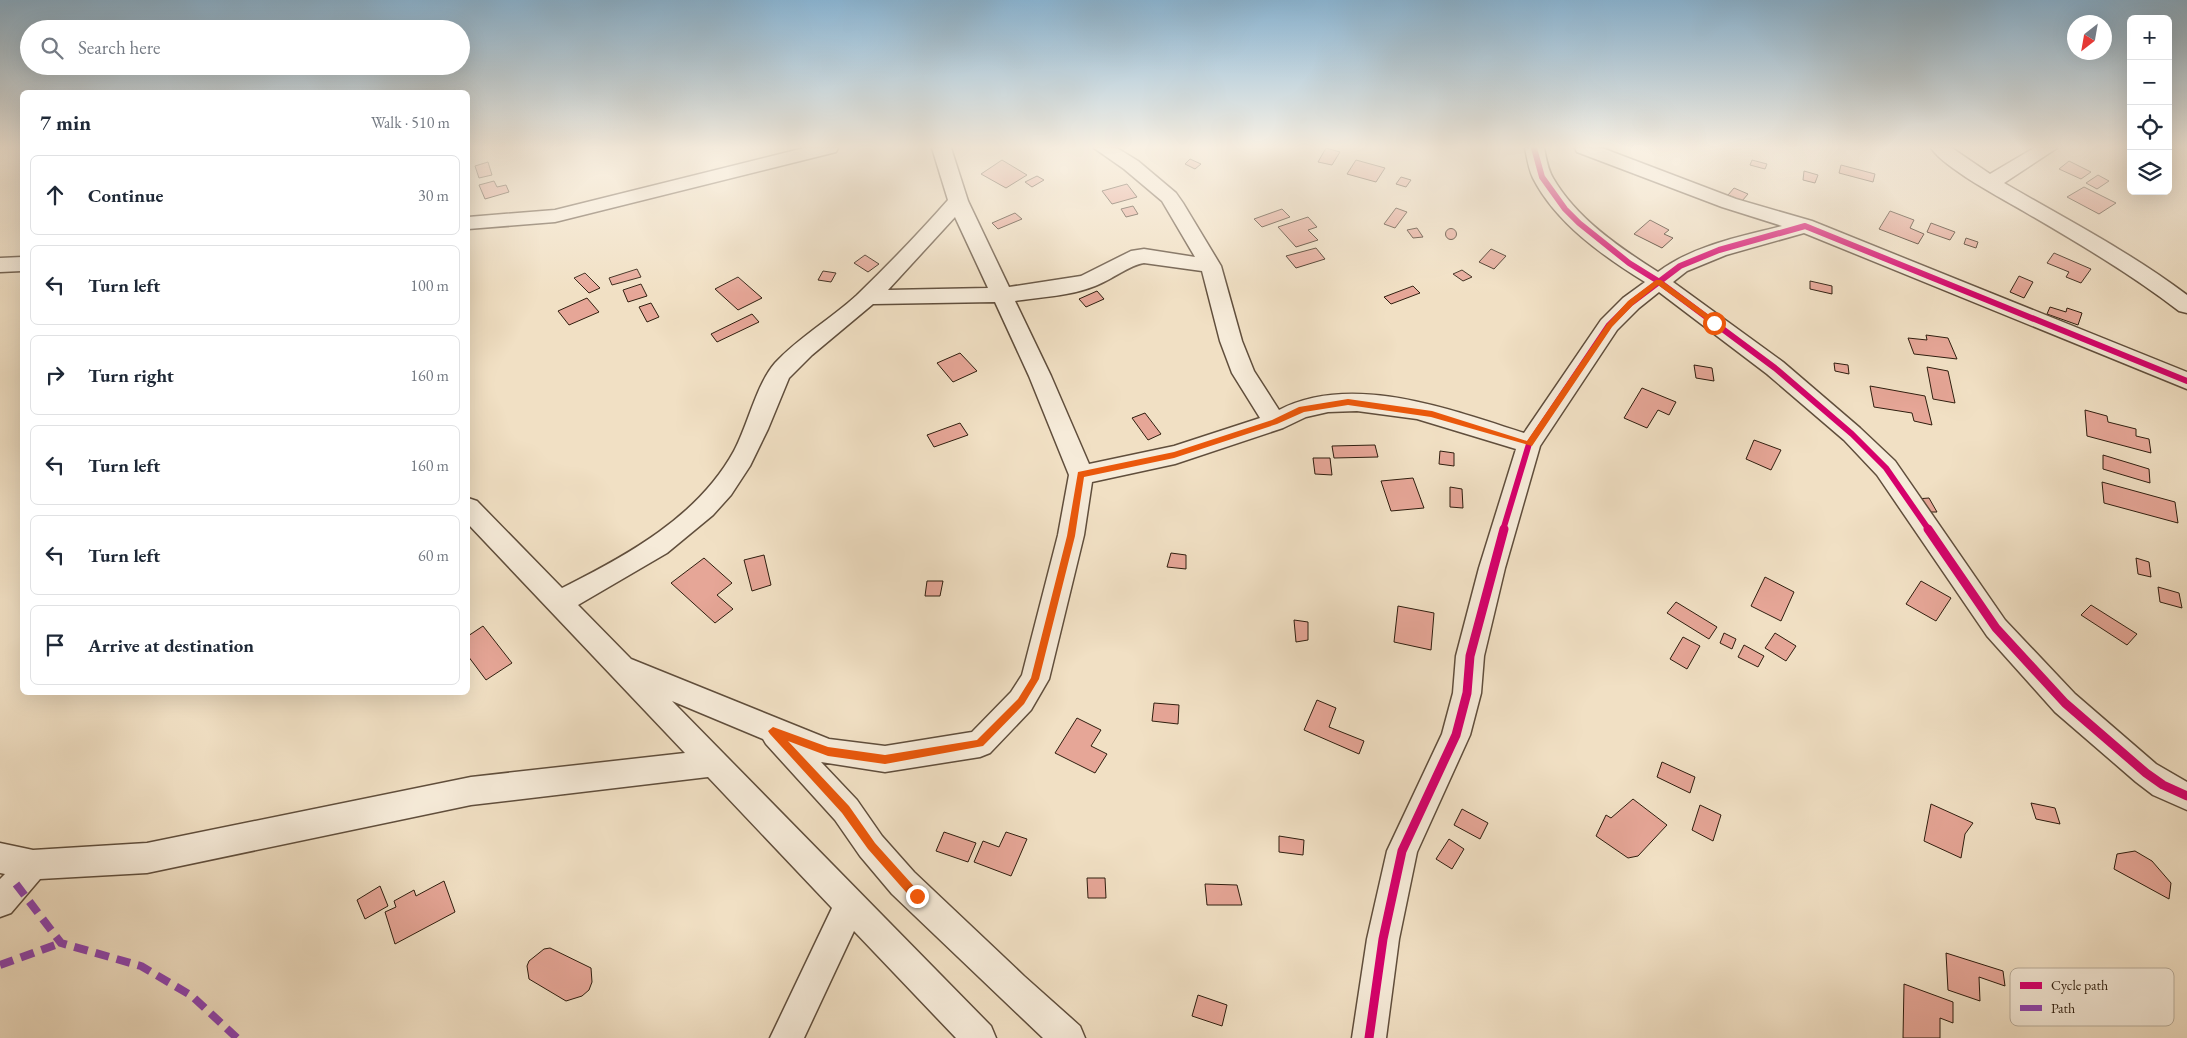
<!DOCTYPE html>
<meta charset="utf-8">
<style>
body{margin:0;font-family:"EB Garamond",serif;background:#f6f6f7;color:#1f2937}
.controls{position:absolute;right:15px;top:15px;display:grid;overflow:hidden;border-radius:8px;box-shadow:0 5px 20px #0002}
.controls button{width:45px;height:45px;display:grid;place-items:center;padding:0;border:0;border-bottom:1px solid #e0e1e3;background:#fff;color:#1f2937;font:25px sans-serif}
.compass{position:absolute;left:2067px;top:15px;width:45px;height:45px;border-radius:50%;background:#fff;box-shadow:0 5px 20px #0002;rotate:211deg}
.stop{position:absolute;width:15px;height:15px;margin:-11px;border:4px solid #ea580c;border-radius:50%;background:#fff}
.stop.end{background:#ea580c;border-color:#fff;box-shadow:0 1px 5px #0008}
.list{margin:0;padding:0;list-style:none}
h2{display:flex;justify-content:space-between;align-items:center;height:65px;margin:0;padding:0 20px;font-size:21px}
h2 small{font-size:16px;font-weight:400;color:#747a83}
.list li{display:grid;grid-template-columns:32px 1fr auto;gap:15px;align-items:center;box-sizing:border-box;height:80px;margin:0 10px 10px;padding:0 10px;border:1px solid #e0e1e3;border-radius:8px}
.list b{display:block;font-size:19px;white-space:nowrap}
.list em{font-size:16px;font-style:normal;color:#747a83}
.icon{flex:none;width:28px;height:28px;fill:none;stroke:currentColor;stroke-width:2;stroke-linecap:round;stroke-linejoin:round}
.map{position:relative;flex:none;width:2187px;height:1038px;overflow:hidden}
.search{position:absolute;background:#fff;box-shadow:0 5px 20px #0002;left:20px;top:20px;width:450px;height:55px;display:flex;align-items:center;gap:12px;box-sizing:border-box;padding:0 18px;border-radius:28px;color:#747a83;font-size:19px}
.panel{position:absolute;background:#fff;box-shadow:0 5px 20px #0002;left:20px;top:90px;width:450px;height:605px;border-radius:8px}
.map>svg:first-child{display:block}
.building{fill:#e6a697;stroke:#2f1e0f}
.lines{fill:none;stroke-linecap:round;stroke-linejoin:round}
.minor-casing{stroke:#604e3c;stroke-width:3}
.minor{fill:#f6ebd9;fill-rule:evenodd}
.quiet{stroke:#8e44ad;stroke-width:8;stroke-dasharray:14 8;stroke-linecap:butt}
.cycleway-far1-casing{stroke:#f6ebd9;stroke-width:9}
.cycleway-casing{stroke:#f6ebd9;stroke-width:12}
.cycleway-far1{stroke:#d6006c;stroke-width:6}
.cycleway{stroke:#d6006c;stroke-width:9}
.route{fill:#ea580c}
.key{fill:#f6ebd9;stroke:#baae9c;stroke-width:1}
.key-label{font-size:14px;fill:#2f1e0f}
</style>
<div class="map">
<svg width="2187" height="1038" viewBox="0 0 2187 1038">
<rect width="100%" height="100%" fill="#f1e0c4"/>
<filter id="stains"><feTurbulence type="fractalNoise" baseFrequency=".004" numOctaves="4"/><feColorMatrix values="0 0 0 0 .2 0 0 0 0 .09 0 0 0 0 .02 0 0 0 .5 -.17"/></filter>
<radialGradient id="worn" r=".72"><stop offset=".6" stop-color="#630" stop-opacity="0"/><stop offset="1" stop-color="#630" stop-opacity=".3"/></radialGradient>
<g class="building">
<polygon points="1326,148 1340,152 1332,165 1318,162"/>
<polygon points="1190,159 1201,164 1195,169 1185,164"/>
<polygon points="1002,160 1027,175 1006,188 981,174"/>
<polygon points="1356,160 1385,168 1376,182 1347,174"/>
<polygon points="1752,160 1767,164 1765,169 1750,165"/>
<polygon points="2069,161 2091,172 2081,179 2059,169"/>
<polygon points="488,162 492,175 479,178 475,166"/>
<polygon points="1841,165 1875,174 1873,182 1839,173"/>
<polygon points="1804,171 1818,175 1815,183 1803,180"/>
<polygon points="2098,175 2109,181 2097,189 2086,183"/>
<polygon points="1037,176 1044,180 1032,187 1025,182"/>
<polygon points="1401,177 1411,180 1406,187 1396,184"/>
<polygon points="494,181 497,187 506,185 509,192 485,199 479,185"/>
<polygon points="1127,184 1137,197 1112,204 1102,191"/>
<polygon points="2084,187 2116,203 2099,214 2067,197"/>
<polygon points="1734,188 1748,194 1742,201 1728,195"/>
<polygon points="1133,206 1138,214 1126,217 1121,209"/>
<polygon points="1396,208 1407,212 1395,228 1384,224"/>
<polygon points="1282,209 1290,217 1262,227 1254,219"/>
<polygon points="1890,211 1914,220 1910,228 1924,234 1918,244 1879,229"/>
<polygon points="1015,213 1022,219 998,229 992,223"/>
<polygon points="1308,217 1317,227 1308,230 1318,240 1296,247 1278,227"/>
<polygon points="1650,220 1669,230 1664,234 1673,238 1662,248 1634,234"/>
<polygon points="1931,223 1955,232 1950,240 1927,232"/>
<polygon points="1417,228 1423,237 1413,238 1407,230"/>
<circle cx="1451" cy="234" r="5.5"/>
<polygon points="1966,238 1978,242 1976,248 1964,244"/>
<polygon points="1316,248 1325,259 1296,268 1286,256"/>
<polygon points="1491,249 1506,256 1494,269 1479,262"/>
<polygon points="2054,253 2091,269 2081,283 2066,277 2069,272 2047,263"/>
<polygon points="865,255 879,264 868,272 854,263"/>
<polygon points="637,269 641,277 612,285 609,278"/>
<polygon points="1462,270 1472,277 1463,281 1453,274"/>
<polygon points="823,271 836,273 831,282 818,280"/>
<polygon points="585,273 600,288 589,293 574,278"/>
<polygon points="2019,276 2033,282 2024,298 2010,292"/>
<polygon points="738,277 762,298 738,310 715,289"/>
<polygon points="1810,281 1832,286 1832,294 1810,289"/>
<polygon points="641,284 647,296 628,302 623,290"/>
<polygon points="1413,286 1420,293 1391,304 1384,297"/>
<polygon points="1097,291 1104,299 1086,307 1079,299"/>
<polygon points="587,298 599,312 569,325 558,311"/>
<polygon points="651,303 659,317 647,322 639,307"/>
<polygon points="2050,307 2066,312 2067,308 2082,313 2078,325 2047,314"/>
<polygon points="752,314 759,322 717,342 711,334"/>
<polygon points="1926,335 1948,338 1957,359 1914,354 1908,338 1927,340"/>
<polygon points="960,353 977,371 953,382 937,363"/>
<polygon points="1834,363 1848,365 1849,374 1835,371"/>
<polygon points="1694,365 1712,368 1714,381 1696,378"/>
<polygon points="1927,367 1948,371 1955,403 1933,399"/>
<polygon points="1870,386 1925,396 1932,425 1914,421 1912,413 1874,407"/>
<polygon points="1642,388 1676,402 1669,415 1658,410 1647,428 1624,418"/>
<polygon points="2085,410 2107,416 2108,422 2136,429 2136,436 2149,439 2151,453 2087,436"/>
<polygon points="1145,413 1161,434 1148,440 1132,418"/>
<polygon points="960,423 968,435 934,447 927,435"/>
<polygon points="1754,440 1781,450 1771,470 1746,459"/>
<polygon points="1375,445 1378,457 1334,458 1332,446"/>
<polygon points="1440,451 1454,453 1454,466 1439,464"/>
<polygon points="2103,455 2149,469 2150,483 2103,469"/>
<polygon points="1313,458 1330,458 1332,475 1315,474"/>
<polygon points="1413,478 1424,508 1391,511 1381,481"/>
<polygon points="2102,482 2175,502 2178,523 2104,503"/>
<polygon points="1450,487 1462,489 1463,508 1450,507"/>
<polygon points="1929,498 1937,512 1924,512 1916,499"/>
<polygon points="1171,553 1186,555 1186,569 1167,567"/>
<polygon points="764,555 771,585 752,591 744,560"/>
<polygon points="704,558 732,583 717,595 733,609 715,623 671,583"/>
<polygon points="2136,558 2149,562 2151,577 2138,574"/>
<polygon points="1765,577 1794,592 1781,621 1751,606"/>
<polygon points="927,581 943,581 940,596 925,596"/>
<polygon points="1921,581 1951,598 1936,621 1906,604"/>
<polygon points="2158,587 2179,593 2182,608 2160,602"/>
<polygon points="1676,602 1717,627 1709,639 1667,613"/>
<polygon points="2091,605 2137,634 2127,645 2081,615"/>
<polygon points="1398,606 1434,613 1431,650 1394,642"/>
<polygon points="1294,620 1308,622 1308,640 1296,642"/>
<polygon points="483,626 512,663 486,680 468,656 468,636"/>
<polygon points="1724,633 1736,639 1732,649 1720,643"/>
<polygon points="1775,633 1796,646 1786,661 1765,648"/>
<polygon points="1683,637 1700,646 1687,669 1670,659"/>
<polygon points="1744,645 1764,656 1758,667 1738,657"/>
<polygon points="1317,700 1336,708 1329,727 1364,741 1359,754 1304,730"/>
<polygon points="1154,703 1179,705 1178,724 1152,721"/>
<polygon points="1077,718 1101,730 1091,746 1107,754 1095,773 1055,753"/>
<polygon points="1662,762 1695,777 1690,793 1657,777"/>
<polygon points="1633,799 1667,825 1638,856 1628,858 1596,836 1606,815 1611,818"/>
<polygon points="2031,803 2055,808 2060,824 2036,819"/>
<polygon points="1931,804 1973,823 1965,834 1961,858 1924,841"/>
<polygon points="1700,805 1721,815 1713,841 1692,830"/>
<polygon points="1462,809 1488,823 1480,839 1454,825"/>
<polygon points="944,832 976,843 968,862 936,851"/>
<polygon points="1006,832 1027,839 1011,876 974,862 983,841 999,847"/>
<polygon points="1279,836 1304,840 1303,855 1279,852"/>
<polygon points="1449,839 1464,849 1452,869 1436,859"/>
<polygon points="2135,851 2152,861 2171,883 2169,899 2114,869 2117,854"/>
<polygon points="1087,878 1105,878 1106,898 1088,898"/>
<polygon points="444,881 455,912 395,944 385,912 396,907 394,901 414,890 416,896"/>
<polygon points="1205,884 1237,885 1242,905 1207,905"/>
<polygon points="380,886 388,906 365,919 357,900"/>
<polygon points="550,948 591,968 592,982 589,990 582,996 566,1001 529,979 527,966 529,961 544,949"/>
<polygon points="1946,953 2003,971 2005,986 1979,977 1980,1001 1948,990"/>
<polygon points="1904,984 1953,1002 1953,1023 1940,1018 1940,1038 1903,1038"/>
<polygon points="1198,995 1227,1005 1222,1026 1192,1016"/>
</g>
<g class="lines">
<defs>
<g id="minor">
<polygon points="804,148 838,148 836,152 555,222 468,229 468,217 555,210"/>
<path d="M932,148H951L968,201L1009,287L1081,276L1131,251L1144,249L1195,257L1162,201L1124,169L1094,148H1117L1138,161L1176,193L1183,203L1221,266L1242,341L1254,371L1279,410C1352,372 1451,410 1524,433L1601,320L1623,298L1645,282C1603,256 1556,223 1533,178C1529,170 1527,158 1525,148H1544C1546,158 1548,170 1553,178C1576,218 1620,248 1658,272C1694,245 1740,237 1782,226L1722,207L1577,152L1575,148H1602L1736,199L1812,221L2187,372V389L1804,233L1726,255L1687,271L1673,282L1783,362L1860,428L1895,461L2005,620L2075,694L2156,764L2187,782V810L2153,795L2136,782L2055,712L1987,636L1877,475L1844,440L1767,374L1659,292L1639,308L1617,330L1540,446L1505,568L1484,656L1481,693L1470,735L1417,852L1399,939L1386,1038H1352L1367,939L1387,851L1442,734L1453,693L1456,656L1479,568L1516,449L1417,419L1357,411L1328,412L1306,417L1283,428L1175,464L1092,482L1084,535L1049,679L1031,710L990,753L980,757L885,772L821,762L857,800L882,836L914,872L1024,976L1080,1026L1085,1038H1043L892,894L860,856L835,820L766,744L763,739L672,701L991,1026L996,1038H956L854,931L804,1038H770L832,908L708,777L471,805L147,873L40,879L11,913L0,917V879L5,874L0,873V843L33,850L147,843L471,777L685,753L468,524V498L477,501L562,588C626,556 698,517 734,451C748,425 756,385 775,363C799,337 831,319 857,295C888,265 919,233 948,200ZM955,217L988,288L888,290ZM1144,263L1202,271L1220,341L1232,373L1260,418L1174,446L1089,464L1051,376L1015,301C1042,297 1070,296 1095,286C1111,280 1130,265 1144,263ZM995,302L1029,376L1069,475L1058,535L1022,675L1011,692L972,732L885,746L829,739L631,659L578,605L667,553L713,515L731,495L750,466L768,429L789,378L812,355L873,304Z"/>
<path d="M1931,148H1952L1990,174L2034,148H2057L2004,183C2066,219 2130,252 2187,295V313L2179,311C2131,274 2078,243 2025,212C2003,199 1944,168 1931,148Z"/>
<polygon points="22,257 22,271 0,272 0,258"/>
</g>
</defs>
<use href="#minor" class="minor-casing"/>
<use href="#minor" class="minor"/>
<g class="quiet">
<polyline points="16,884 61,943 141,966 192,996 237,1038"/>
<polyline points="0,965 61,943"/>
</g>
<defs>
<g id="cycleway-far1">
<polyline points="1534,148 1542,177 1565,209 1579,223 1629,263 1658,281 1775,368 1852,434 1886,468 1929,530"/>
<polyline points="1503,530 1529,444 1609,325 1631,303 1680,266 1719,250 1805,226 2187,381"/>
</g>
<g id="cycleway">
<polyline points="1928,529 1996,628 2065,703 2146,773 2163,785 2187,796"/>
<polyline points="1369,1038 1383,939 1402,851 1456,735 1467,693 1470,656 1504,529"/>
</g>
</defs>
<use href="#cycleway-far1" class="cycleway-far1-casing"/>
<use href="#cycleway" class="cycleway-casing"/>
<use href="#cycleway-far1" class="cycleway-far1"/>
<use href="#cycleway" class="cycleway"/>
</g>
<linearGradient id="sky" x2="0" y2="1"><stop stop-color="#8ab7d7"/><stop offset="0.5" stop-color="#f9f1e4"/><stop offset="1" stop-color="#f9f1e4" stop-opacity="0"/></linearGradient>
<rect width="2187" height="294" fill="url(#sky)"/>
<polygon class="route" points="1656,280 1661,280 1717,321 1717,324 1712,324 1658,285 1633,305 1612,327 1532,446 1431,417 1348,405 1304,412 1277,424 1174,458 1084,477 1075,536 1039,679 1024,704 983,746 885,764 828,756 788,741 849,806 875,843 920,893 920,900 913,900 868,849 842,813 770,734 768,731 773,727 828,747 885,755 977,740 1018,699 1031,678 1067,536 1078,472 1174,452 1272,420 1299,407 1348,399 1432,411 1527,441 1607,324 1628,301"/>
<rect x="2010" y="968" width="164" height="58" rx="8" class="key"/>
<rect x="2020" y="982" width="22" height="7" fill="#d6006c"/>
<rect x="2020" y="1005" width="22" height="6" fill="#8e44ad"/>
<g class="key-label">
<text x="2051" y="990">Cycle path</text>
<text x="2051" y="1013">Path</text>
</g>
<rect width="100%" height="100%" filter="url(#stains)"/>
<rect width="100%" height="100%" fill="url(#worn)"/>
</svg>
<div class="controls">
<button>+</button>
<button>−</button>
<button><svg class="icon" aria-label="locate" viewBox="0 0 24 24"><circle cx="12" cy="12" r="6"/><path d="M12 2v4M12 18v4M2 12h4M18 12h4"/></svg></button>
<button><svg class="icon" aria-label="layers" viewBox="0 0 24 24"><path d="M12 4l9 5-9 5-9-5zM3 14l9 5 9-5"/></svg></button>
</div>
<svg class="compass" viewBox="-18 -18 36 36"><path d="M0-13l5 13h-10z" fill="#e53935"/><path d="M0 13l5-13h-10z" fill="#747a83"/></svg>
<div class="stop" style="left:1714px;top:323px"></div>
<div class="stop end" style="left:917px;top:896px"></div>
<div class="search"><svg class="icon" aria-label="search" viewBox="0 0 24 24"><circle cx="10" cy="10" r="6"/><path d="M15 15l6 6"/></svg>Search here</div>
<section class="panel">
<h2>7 min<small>Walk · 510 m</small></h2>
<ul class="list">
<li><svg class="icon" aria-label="ahead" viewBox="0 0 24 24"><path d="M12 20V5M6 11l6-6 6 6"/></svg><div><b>Continue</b></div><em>30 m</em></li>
<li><svg class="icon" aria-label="left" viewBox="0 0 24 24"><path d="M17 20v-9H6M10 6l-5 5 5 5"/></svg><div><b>Turn left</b></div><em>100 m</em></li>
<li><svg class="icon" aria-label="right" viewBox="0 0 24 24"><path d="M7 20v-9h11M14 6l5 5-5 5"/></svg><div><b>Turn right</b></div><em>160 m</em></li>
<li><svg class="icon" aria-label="left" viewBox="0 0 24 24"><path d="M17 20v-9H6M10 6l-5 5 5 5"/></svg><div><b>Turn left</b></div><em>160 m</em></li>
<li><svg class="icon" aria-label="left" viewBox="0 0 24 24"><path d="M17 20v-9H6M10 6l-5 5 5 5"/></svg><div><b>Turn left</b></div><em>60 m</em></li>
<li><svg class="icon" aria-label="arrive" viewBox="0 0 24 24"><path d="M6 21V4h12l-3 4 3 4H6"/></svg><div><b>Arrive at destination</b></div></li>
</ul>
</section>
</div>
